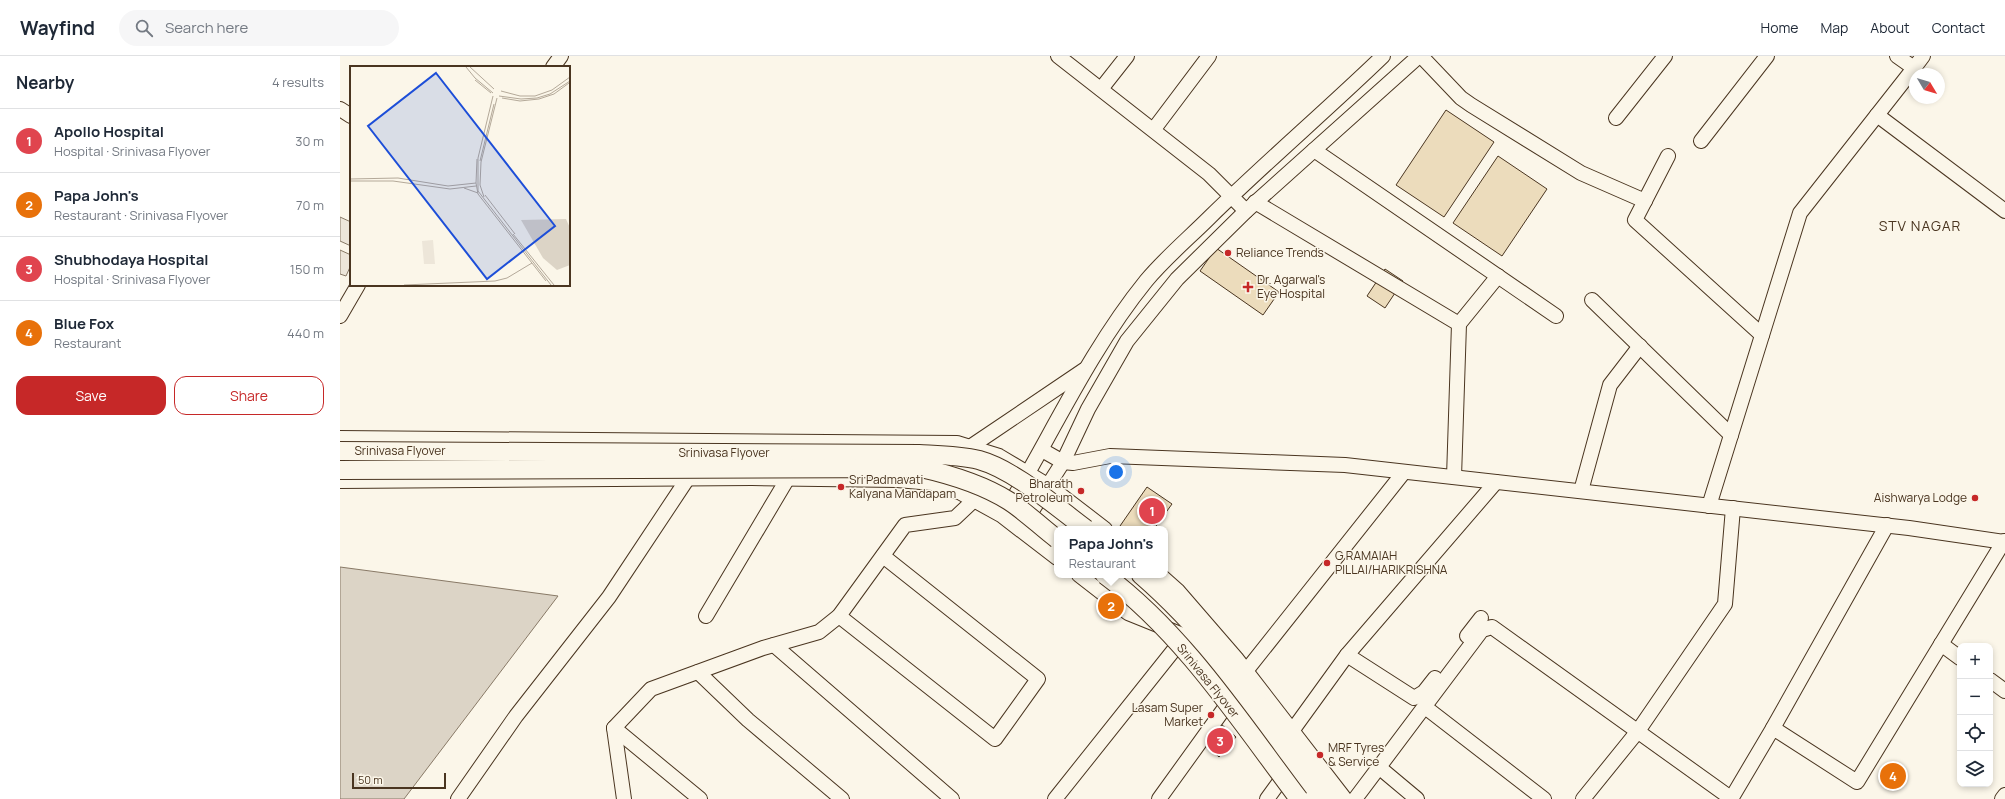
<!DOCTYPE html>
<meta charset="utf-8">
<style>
body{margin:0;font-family:Manrope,sans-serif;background:#f6f6f7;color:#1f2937}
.controls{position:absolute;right:12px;bottom:12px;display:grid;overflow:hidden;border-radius:8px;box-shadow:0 2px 6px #0003}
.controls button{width:36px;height:36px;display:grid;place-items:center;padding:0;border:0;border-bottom:1px solid #e0e1e3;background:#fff;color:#1f2937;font:20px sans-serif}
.compass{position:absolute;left:1569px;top:12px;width:36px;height:36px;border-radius:50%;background:#fff;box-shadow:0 2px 6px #0003;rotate:128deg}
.scale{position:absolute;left:12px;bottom:10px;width:94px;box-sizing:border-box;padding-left:4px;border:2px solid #4a3520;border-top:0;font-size:11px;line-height:14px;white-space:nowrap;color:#4a3520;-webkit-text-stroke:3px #fbf6e9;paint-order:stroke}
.you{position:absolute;left:776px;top:416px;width:14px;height:14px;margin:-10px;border:3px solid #fff;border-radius:50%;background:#1a73e8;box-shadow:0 0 0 6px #1a73e833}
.badge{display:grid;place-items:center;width:26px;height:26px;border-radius:50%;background:#c62828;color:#fff;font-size:13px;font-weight:700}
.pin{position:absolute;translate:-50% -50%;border:2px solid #fff;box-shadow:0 1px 4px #0006}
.popup{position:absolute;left:714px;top:470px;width:114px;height:52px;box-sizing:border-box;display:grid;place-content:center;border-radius:8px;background:#fff;filter:drop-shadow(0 1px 3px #0005);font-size:13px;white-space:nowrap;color:#747a83}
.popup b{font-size:15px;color:#1f2937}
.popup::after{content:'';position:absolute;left:50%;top:100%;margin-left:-8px;border:8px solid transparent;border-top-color:#fff}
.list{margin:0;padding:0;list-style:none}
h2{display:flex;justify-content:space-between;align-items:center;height:52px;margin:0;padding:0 16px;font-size:17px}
h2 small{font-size:13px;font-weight:400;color:#747a83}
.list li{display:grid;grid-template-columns:26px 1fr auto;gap:12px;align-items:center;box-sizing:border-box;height:64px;padding:0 16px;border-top:1px solid #e0e1e3}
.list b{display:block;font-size:15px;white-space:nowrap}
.list p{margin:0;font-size:13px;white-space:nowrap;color:#747a83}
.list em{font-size:13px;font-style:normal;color:#747a83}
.actions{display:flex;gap:8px;padding:12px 16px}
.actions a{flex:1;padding:9px 0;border:1px solid #c62828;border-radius:12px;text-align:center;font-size:14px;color:#c62828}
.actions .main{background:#c62828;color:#fff}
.icon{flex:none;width:22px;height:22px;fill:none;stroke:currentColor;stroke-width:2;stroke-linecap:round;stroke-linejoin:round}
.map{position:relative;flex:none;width:1665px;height:743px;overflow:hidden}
header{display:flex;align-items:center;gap:24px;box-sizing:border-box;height:56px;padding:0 20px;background:#fff;border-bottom:1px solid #e0e1e3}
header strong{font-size:19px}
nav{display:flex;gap:22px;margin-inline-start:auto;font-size:14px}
.search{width:280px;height:36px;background:#f6f6f7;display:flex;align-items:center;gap:10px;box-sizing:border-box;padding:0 14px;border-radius:22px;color:#747a83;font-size:15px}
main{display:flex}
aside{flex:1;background:#fff}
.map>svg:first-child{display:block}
.green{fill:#ede6d9;stroke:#887966}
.water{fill:#dcd4c6;stroke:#887966}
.building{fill:#ecdcbc;stroke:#4a3520}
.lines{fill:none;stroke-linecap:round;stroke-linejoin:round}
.minor-casing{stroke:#4a3520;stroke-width:16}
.major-casing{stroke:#4a3520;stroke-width:20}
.minor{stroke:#fbf6e9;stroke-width:14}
.major{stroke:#fbf6e9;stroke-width:18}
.major-bridge-casing{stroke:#4a3520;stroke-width:20;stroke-linecap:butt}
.major-bridge{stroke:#fbf6e9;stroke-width:18}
.poi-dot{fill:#c62828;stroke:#fbf6e9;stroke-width:1.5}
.labels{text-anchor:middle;stroke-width:3;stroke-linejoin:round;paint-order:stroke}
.poi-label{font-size:12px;fill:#4a3520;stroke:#fbf6e9;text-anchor:start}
.street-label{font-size:12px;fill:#4a3520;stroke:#fbf6e9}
.quarter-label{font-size:14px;letter-spacing:1px;fill:#4a3520;stroke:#fbf6e9}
.inset-road{fill:none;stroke:#b4a999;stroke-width:1}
.view{fill:#1d4ed8;fill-opacity:0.15;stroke:#1d4ed8;stroke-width:2}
.inset-edge{fill:none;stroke:#4a3520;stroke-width:2}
</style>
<header>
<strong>Wayfind</strong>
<div class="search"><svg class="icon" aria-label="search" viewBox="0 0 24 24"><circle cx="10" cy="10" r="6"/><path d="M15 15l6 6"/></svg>Search here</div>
<nav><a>Home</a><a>Map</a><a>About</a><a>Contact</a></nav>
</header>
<main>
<aside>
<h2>Nearby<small>4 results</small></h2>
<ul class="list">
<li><span class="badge" style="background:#e0444e">1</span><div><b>Apollo Hospital</b><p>Hospital · Srinivasa Flyover</p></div><em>30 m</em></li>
<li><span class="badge" style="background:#e8710a">2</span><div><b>Papa John's</b><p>Restaurant · Srinivasa Flyover</p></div><em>70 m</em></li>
<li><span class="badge" style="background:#e0444e">3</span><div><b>Shubhodaya Hospital</b><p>Hospital · Srinivasa Flyover</p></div><em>150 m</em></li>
<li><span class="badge" style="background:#e8710a">4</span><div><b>Blue Fox</b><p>Restaurant</p></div><em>440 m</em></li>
</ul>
<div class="actions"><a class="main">Save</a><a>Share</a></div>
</aside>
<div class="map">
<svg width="1665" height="743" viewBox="0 0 1665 743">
<rect width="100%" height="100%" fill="#fbf6e9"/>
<g class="green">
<polygon points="0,161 11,166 11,190 0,185"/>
<polygon points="0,194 11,199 11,209 6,220 0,218"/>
</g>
<polygon class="water" points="0,511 218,540 64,743 0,743"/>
<g class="building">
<polygon points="1106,54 1154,86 1104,161 1056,129"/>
<polygon points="1158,100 1207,133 1162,200 1113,167"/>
<polygon points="876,192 939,236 923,259 860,215"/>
<polygon points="1045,213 1063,225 1045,252 1027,240"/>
<polygon points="807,431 832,448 814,473 784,473 780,470"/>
<polygon points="881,668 896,681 879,701 864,687"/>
</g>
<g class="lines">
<defs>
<g id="minor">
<polyline points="718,0 869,118 906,155"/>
<polyline points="1081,0 1121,42 1131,49 1241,117 1305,145"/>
<polyline points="1557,0 1574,12 1583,0"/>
<polyline points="213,11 221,0"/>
<polyline points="761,33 787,0"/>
<polyline points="0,53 11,60"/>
<polyline points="1537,59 1665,155"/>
<polyline points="1276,62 1325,0"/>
<polyline points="814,73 869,0"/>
<polyline points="1361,85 1427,0"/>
<polyline points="974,94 1216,260"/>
<polyline points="1328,100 1295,164 1422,279"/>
<polyline points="915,146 1119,268 1114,421"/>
<polyline points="1252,244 1391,379"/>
<polyline points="0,260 18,229"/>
<polyline points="1119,268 1158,220"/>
<polyline points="0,382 617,387 659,400 709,430 765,473"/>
<polyline points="630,391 744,314"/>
<polyline points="702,394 723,406 733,407 770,400 1005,409 1569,472 1665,486"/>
<polyline points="0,425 412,422 557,424 592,427 621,437 661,459 717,502"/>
<polyline points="1241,435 1270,329 1300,290"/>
<polyline points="1369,450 1460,157 1574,12"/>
<path d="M666,455C712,378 750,294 806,225C825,202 849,182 870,161C926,106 986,55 1043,0"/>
<polyline points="683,469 723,406 748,353 787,285 837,223 906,155 1079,0"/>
<polyline points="739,519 788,557 845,580 859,595 973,743"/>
<polyline points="820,519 838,535 896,602 1005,743"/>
<polyline points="366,560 448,422"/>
<polyline points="499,560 655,683 698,623 543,500"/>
<polyline points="1127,580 1141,562"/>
<polyline points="1601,588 1620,602"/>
<polyline points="434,589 612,743"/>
<polyline points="1007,599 1074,642 1084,636 1095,622"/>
<polyline points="906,615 1064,416"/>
<polyline points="358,616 408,664 502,743"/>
<polyline points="1650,624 1665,635"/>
<polyline points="1085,651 1204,743"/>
<polyline points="274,672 284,743"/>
<polyline points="1433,672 1547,469"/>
<polyline points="952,675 1007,599 1156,426"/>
<polyline points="1040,712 1077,743"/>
<polyline points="118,743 176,660 269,541 348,422"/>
<polyline points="360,743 274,672 311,633 423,592 479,576 499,560 565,469 615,462 634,444"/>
<polyline points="715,743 845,580"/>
<polyline points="819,743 894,639"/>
<polyline points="927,743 948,714"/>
<polyline points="1015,743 1142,574 1152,571 1392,743"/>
<polyline points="1243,743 1298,675 1385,548 1393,452"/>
<polyline points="1391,743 1433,672 1517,726 1664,485"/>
<polyline points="1662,743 1665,739"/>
</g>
<path id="major" d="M801,519C876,584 930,665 990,743"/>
</defs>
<use href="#minor" class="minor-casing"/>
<use href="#major" class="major-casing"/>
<use href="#minor" class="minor"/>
<use href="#major" class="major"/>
<defs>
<g id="major-bridge">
<path d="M0,395L579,398C599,399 619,399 639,404C675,414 716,451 746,473"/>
<path d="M0,414L581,412C612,419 642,428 669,445C686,456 701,471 717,483"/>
<path d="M765,519C844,578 900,665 959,743"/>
</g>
</defs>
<use href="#major-bridge" class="major-bridge-casing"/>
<use href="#major-bridge" class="major-bridge"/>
</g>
<g class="poi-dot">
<circle cx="888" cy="197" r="4"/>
<path d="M906 225h4v4h4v4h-4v4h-4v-4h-4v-4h4z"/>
<circle cx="501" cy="431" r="4"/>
<circle cx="741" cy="435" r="4"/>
<circle cx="1635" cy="442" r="4"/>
<circle cx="987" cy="507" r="4"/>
<circle cx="871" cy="659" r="4"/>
<circle cx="980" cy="699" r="4"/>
</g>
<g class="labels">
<g class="poi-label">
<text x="896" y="201">Reliance Trends</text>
<text x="917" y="228">Dr. Agarwal's<tspan x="917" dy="14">Eye Hospital</tspan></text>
<text x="509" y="428">Sri Padmavati<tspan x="509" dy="14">Kalyana Mandapam</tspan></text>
<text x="733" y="432" text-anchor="end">Bharath<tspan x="733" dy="14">Petroleum</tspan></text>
<text x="1627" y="446" text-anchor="end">Aishwarya Lodge</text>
<text x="995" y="504">G RAMAIAH<tspan x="995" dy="14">PILLAI/HARIKRISHNA</tspan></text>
<text x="863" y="656" text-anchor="end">Lasam Super<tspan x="863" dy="14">Market</tspan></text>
<text x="988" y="696">MRF Tyres<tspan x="988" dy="14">&amp; Service</tspan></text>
</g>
<g class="street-label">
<text x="60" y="399">Srinivasa Flyover</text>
<text x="384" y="401">Srinivasa Flyover</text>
<text transform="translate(868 625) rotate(51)" y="4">Srinivasa Flyover</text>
</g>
<g class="quarter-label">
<text x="1580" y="175">STV NAGAR</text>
</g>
</g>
<g transform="translate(10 10)">
<rect width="220" height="220" fill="#fbf6e9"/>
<path d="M83,174L85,198H74L72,175Z" fill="#ede6d9"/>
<path d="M216,153L220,162V199L207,204L193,192L171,154Z" fill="#dcd4c6"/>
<path class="inset-road" d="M116,1L125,12L143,27M120,1L144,23M125,14L141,27M151,25L170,30H185L202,24L220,11M143,30L128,92V125L201,219M149,30L171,33L187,32L200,28L220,15M152,32L170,35L189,33L204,28L219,17M127,93L126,117L128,128L196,215M130,95L144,38M0,113L48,112L98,120L126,117M0,115H43L100,123L126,120M114,122L128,127M135,129L165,168M134,131L130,119L131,96L147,32M163,168L204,219M54,219L145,215L157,212L182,197"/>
<path class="view" d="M86,7L205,160L137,213L18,60Z"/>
<rect width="220" height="220" class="inset-edge"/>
</g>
</svg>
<div class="controls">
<button>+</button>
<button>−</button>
<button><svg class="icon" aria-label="locate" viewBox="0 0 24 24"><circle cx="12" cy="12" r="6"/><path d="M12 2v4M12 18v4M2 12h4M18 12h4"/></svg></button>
<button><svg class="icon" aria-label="layers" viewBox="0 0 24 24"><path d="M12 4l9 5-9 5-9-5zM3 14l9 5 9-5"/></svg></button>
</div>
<svg class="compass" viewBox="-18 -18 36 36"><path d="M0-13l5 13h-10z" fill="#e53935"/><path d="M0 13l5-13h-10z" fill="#747a83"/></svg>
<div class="scale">50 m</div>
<div class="you"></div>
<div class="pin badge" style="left:812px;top:455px;background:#e0444e">1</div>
<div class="pin badge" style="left:771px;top:550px;background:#e8710a">2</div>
<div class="popup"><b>Papa John's</b>Restaurant</div>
<div class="pin badge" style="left:880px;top:685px;background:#e0444e">3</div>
<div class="pin badge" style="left:1553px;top:720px;background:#e8710a">4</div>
</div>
</main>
